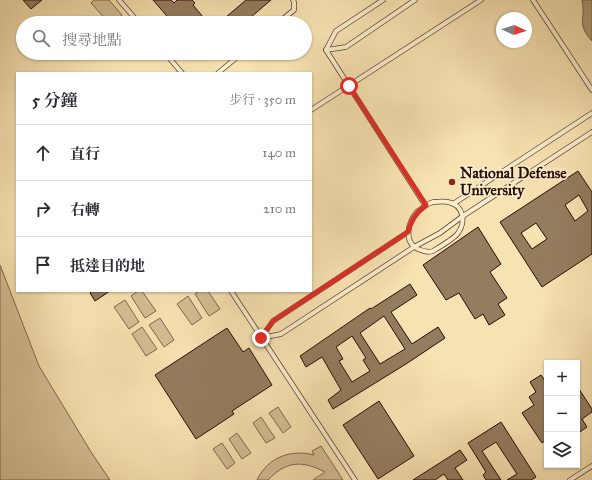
<!DOCTYPE html>
<html lang="zh-TW">
<meta charset="utf-8">
<style>
body{margin:0;font-family:"IM FELL Great Primer","Noto Serif TC",serif;background:#f2f2f3;color:#2b2b33}
.controls{position:absolute;right:12px;bottom:12px;display:grid;overflow:hidden;border-radius:0px;box-shadow:0 1px 3px #0004}
.controls button{width:36px;height:36px;display:grid;place-items:center;padding:0;border:0;border-bottom:1px solid #e1e1e2;background:#fff;color:#2b2b33;font:20px sans-serif}
.compass{position:absolute;left:496px;top:12px;width:36px;height:36px;border-radius:50%;background:#fff;box-shadow:0 1px 3px #0004;rotate:93deg}
.stop{position:absolute;width:12px;height:12px;margin:-9px;border:3px solid #d93025;border-radius:50%;background:#fff}
.stop.end{background:#d93025;border-color:#fff;box-shadow:0 1px 4px #0008}
.list{margin:0;padding:0;list-style:none}
h2{display:flex;justify-content:space-between;align-items:center;height:52px;margin:0;padding:0 16px;font-size:17px}
h2 small{font-size:13px;font-weight:400;color:#7c7c81}
.list li{display:grid;grid-template-columns:26px 1fr auto;gap:12px;align-items:center;box-sizing:border-box;height:56px;padding:0 16px;border-top:1px solid #e1e1e2}
.list b{display:block;font-size:15px;white-space:nowrap}
.list em{font-size:13px;font-style:normal;color:#7c7c81}
.icon{flex:none;width:22px;height:22px;fill:none;stroke:currentColor;stroke-width:2;stroke-linecap:round;stroke-linejoin:round}
.map{position:relative;flex:none;width:592px;height:480px;overflow:hidden}
.search{position:absolute;background:#fff;box-shadow:0 1px 3px #0004;left:16px;top:16px;width:296px;height:44px;display:flex;align-items:center;gap:10px;box-sizing:border-box;padding:0 14px;border-radius:22px;color:#7c7c81;font-size:15px}
.panel{position:absolute;background:#fff;box-shadow:0 1px 3px #0004;left:16px;top:72px;width:296px;height:220px;border-radius:0px}
.map>svg:first-child{display:block}
.green{fill:#d4be94;stroke:#7e664c}
.water{fill:#b19a77;stroke:#7a6249}
.building{fill:#947c5e;stroke:#280e05;fill-rule:evenodd}
.lines{fill:none;stroke-linecap:round;stroke-linejoin:round}
.lane-casing{stroke:#5c4330;stroke-width:5.5}
.lane{stroke:#faeccc;stroke-width:4}
.route{stroke:#d93025;stroke-width:5}
.poi-dot{fill:#8f2418;stroke:#faeccc;stroke-width:1.5}
.labels{text-anchor:middle;stroke-width:3.5;stroke-linejoin:round;paint-order:stroke}
.poi-label{font-size:15px;font-weight:bold;fill:#280e05;stroke:#faeccc;text-anchor:start}
</style>
<div class="map">
<svg width="592" height="480" viewBox="0 0 592 480">
<rect width="100%" height="100%" fill="#f7e2b1"/>
<filter id="stains"><feTurbulence type="fractalNoise" baseFrequency=".005" numOctaves="4"/><feColorMatrix values="0 0 0 0 .2 0 0 0 0 .09 0 0 0 0 .02 0 0 0 .5 -.17"/></filter>
<radialGradient id="worn" r=".72"><stop offset=".6" stop-color="#630" stop-opacity="0"/><stop offset="1" stop-color="#630" stop-opacity=".3"/></radialGradient>
<g class="green">
<polygon points="94,0 109,0 122,15 112,23 109,23 91,3"/>
<polygon points="0,265 39,366 91,452 110,480 0,480"/>
<polygon points="138,291 142,291 156,311 145,318 131,296"/>
<polygon points="199,291 208,291 220,309 209,316 195,294"/>
<polygon points="188,296 202,318 192,325 177,304"/>
<polygon points="125,300 139,322 129,329 114,307"/>
<polygon points="160,318 174,340 164,347 149,325"/>
<polygon points="142,327 157,349 146,356 132,334"/>
<polygon points="278,407 291,427 283,433 269,413"/>
<polygon points="261,417 275,438 266,443 253,423"/>
<polygon points="237,433 251,453 242,459 229,439"/>
<polygon points="222,443 235,463 227,469 213,449"/>
<path d="M321,446L343,480H313L325,472C302,460 286,461 268,480H257C268,457 291,449 314,455L312,451Z"/>
</g>
<path class="water" d="M582,0H592V41C576,24 586,19 582,0Z"/>
<g class="building">
<polygon points="23,0 42,0 31,9"/>
<polygon points="153,0 171,0 174,3 177,0 192,0 195,3 193,5 208,23 173,23"/>
<polygon points="246,0 271,0 244,23 219,23"/>
<path d="M578,171L592,192V254L542,287L500,222ZM579,195L588,211L575,221L565,205ZM536,223L547,239L532,249L521,233Z"/>
<polygon points="478,227 501,264 490,272 507,298 498,304 505,315 489,325 483,314 475,319 459,293 446,300 423,265"/>
<path d="M410,284L417,295L391,312L412,344L438,327L445,338L406,364L333,409L328,400L341,390L322,357L306,367L300,356L370,308L371,309ZM384,316L405,349L380,364L360,333ZM352,336L366,358L363,360L370,371L352,382L339,361L343,359L336,347Z"/>
<polygon points="93,291 110,291 95,301 90,293"/>
<polygon points="227,328 243,352 249,348 272,385 232,411 234,414 196,439 155,375"/>
<polygon points="541,375 547,384 547,439 542,443 522,413 534,405 529,397 536,392 530,382"/>
<polygon points="577,386 592,409 592,412 582,419 587,427 577,434"/>
<polygon points="379,401 414,456 378,479 343,425"/>
<polygon points="501,422 536,477 531,480 507,480 517,474 496,442 482,451 501,480 486,480 483,475 486,472 468,443"/>
<polygon points="460,450 467,460 455,468 463,480 448,480 444,474 435,480 413,480"/>
</g>
<g class="lines">
<defs>
<g id="lane">
<polyline points="119,0 139,23"/>
<polyline points="533,0 592,90"/>
<polyline points="278,23 294,10 294,2 293,0"/>
<polyline points="326,50 425,205"/>
<polyline points="326,50 346,47 415,0"/>
<polyline points="326,50 336,31 383,0"/>
<polyline points="165,53 182,73"/>
<polyline points="218,73 242,53"/>
<polyline points="311,110 481,0"/>
<path d="M433,202C438,202 443,201 448,202C464,205 466,222 458,233C455,238 438,248 433,251C427,253 423,251 418,249C403,242 408,222 417,212C422,208 427,204 433,202Z"/>
<polyline points="453,204 592,113"/>
<polyline points="408,232 273,321 261,338 281,334 414,247 440,233 463,216 592,132"/>
<polyline points="231,291 355,480"/>
<polyline points="570,480 592,466"/>
</g>
</defs>
<use href="#lane" class="lane-casing"/>
<use href="#lane" class="lane"/>
</g>
<g class="lines">
<path class="route" d="M261,338L273,321L408,232C411,220 416,213 426,205L349,86"/>
</g>
<circle class="poi-dot" cx="452" cy="182" r="4"/>
<g class="labels">
<g class="poi-label">
<text x="460" y="178">National Defense<tspan x="460" dy="17">University</tspan></text>
</g>
</g>
<rect width="100%" height="100%" filter="url(#stains)"/>
<rect width="100%" height="100%" fill="url(#worn)"/>
</svg>
<div class="controls">
<button>+</button>
<button>−</button>
<button><svg class="icon" aria-label="layers" viewBox="0 0 24 24"><path d="M12 4l9 5-9 5-9-5zM3 14l9 5 9-5"/></svg></button>
</div>
<svg class="compass" viewBox="-18 -18 36 36"><path d="M0-13l5 13h-10z" fill="#e53935"/><path d="M0 13l5-13h-10z" fill="#7c7c81"/></svg>
<div class="stop" style="left:349px;top:86px"></div>
<div class="stop end" style="left:261px;top:338px"></div>
<div class="search"><svg class="icon" aria-label="search" viewBox="0 0 24 24"><circle cx="10" cy="10" r="6"/><path d="M15 15l6 6"/></svg>搜尋地點</div>
<section class="panel">
<h2>5 分鐘<small>步行 · 350 m</small></h2>
<ul class="list">
<li><svg class="icon" aria-label="ahead" viewBox="0 0 24 24"><path d="M12 20V5M6 11l6-6 6 6"/></svg><div><b>直行</b></div><em>140 m</em></li>
<li><svg class="icon" aria-label="right" viewBox="0 0 24 24"><path d="M7 20v-9h11M14 6l5 5-5 5"/></svg><div><b>右轉</b></div><em>210 m</em></li>
<li><svg class="icon" aria-label="arrive" viewBox="0 0 24 24"><path d="M6 21V4h12l-3 4 3 4H6"/></svg><div><b>抵達目的地</b></div></li>
</ul>
</section>
</div>
